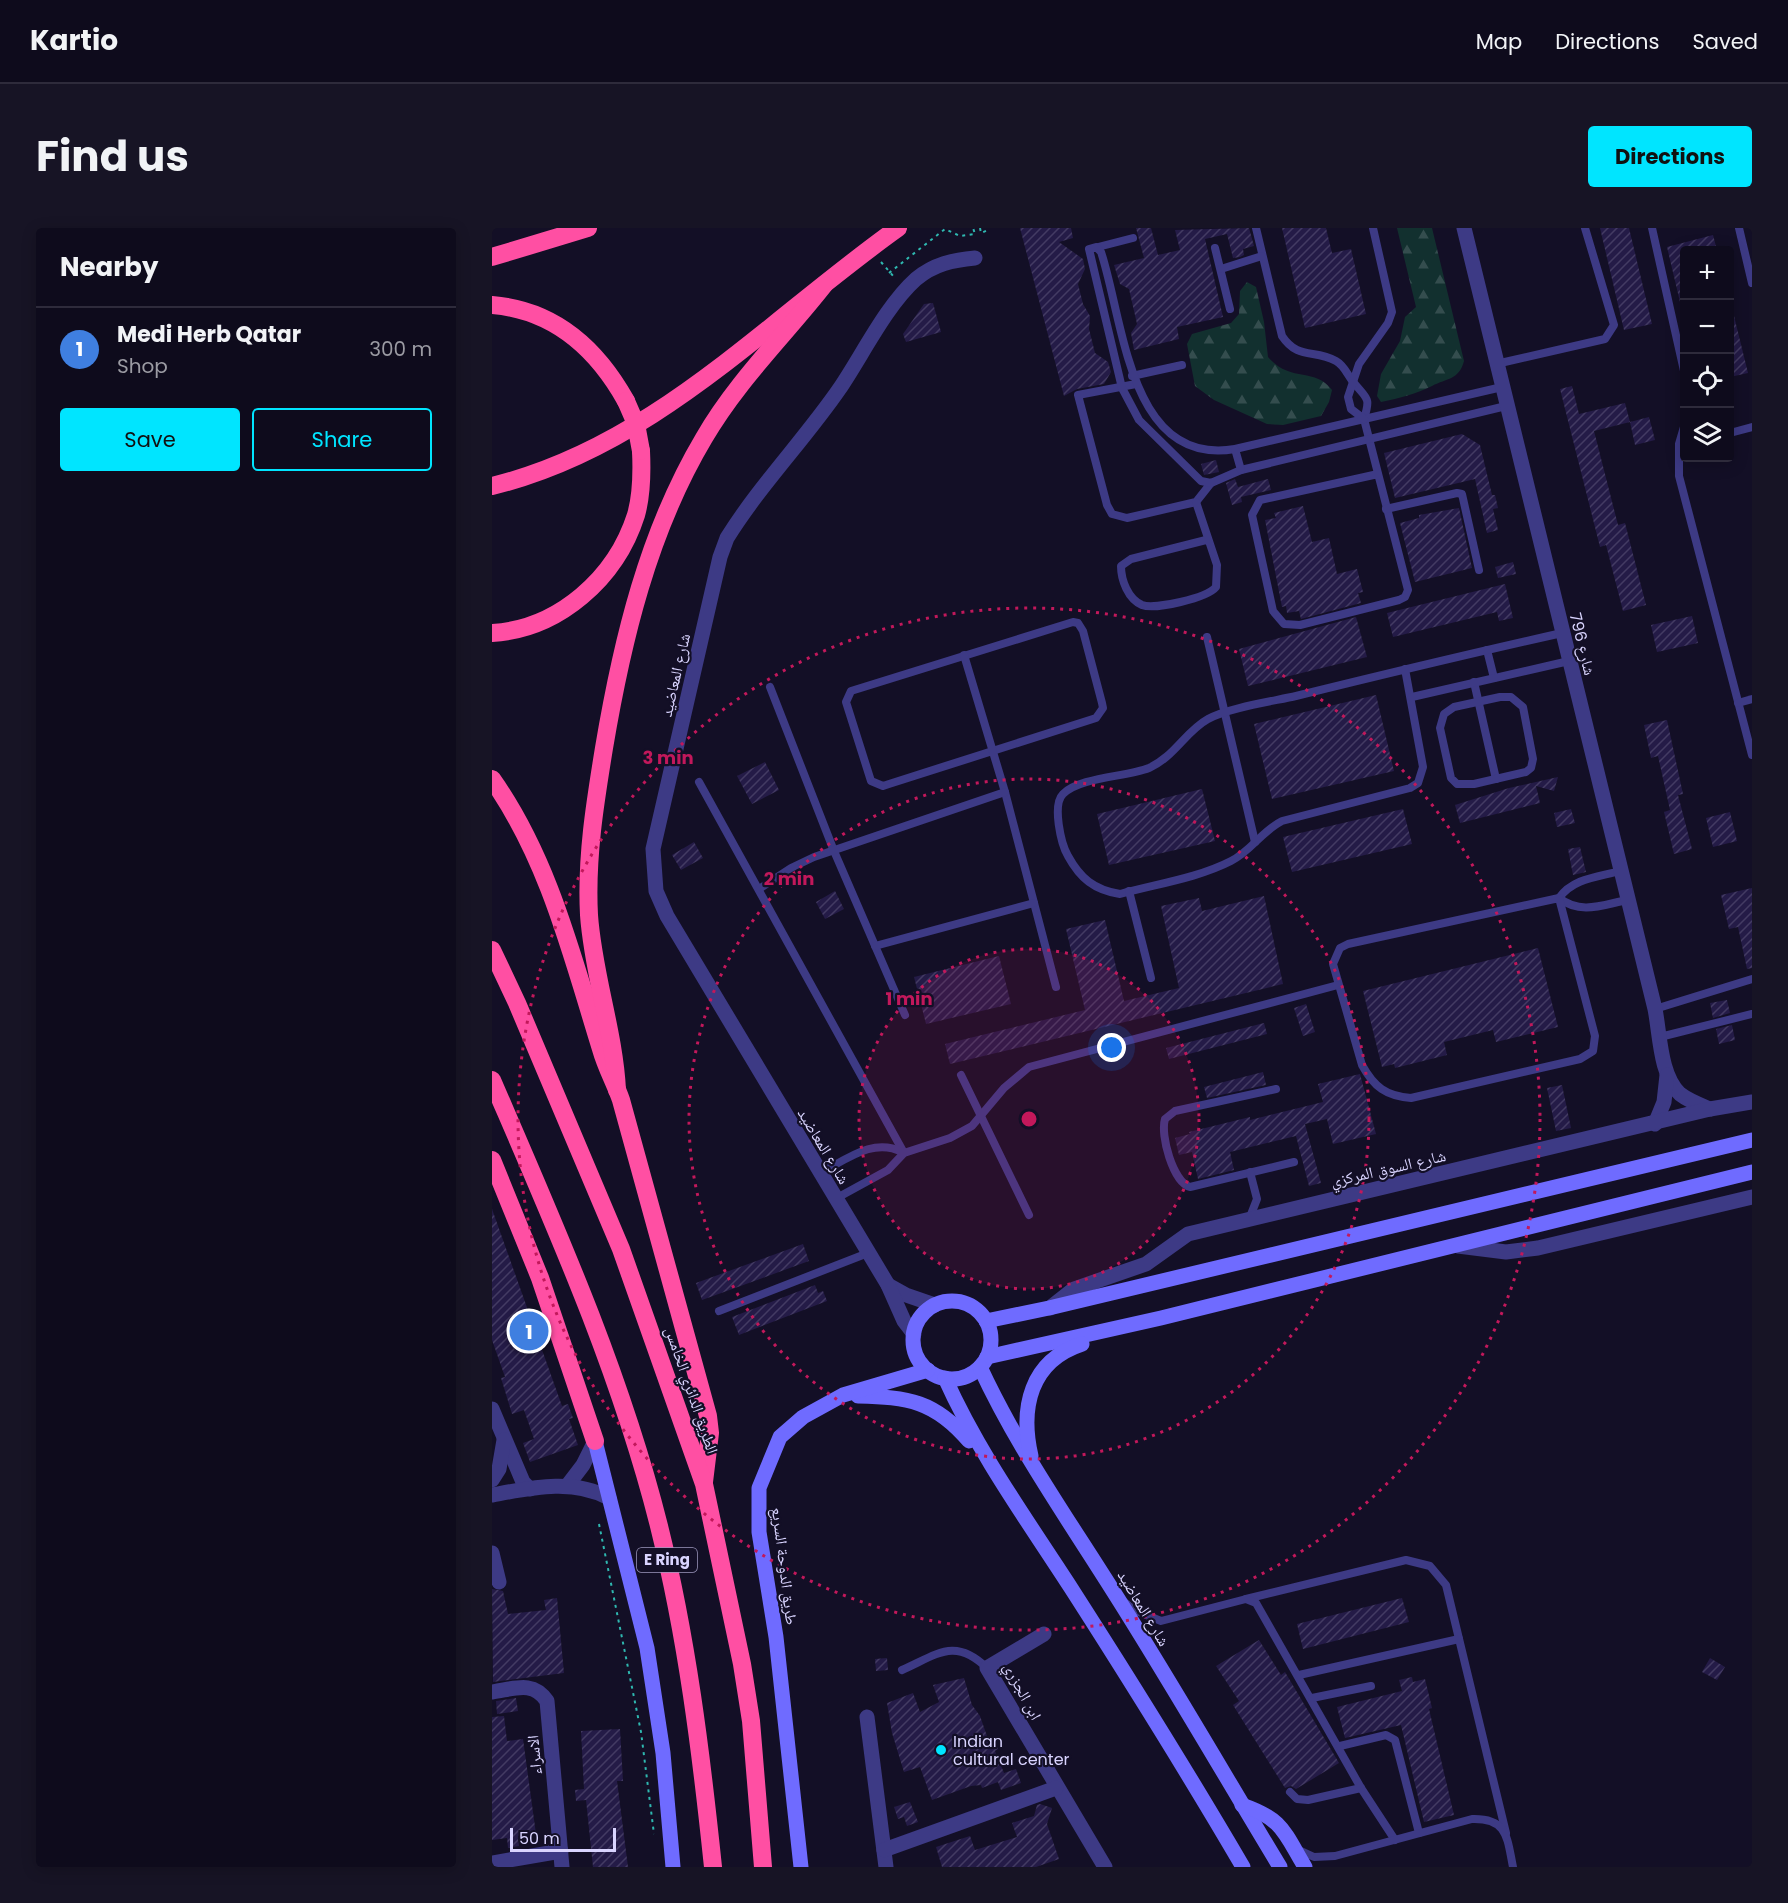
<!DOCTYPE html>
<meta charset="utf-8">
<style>
body{margin:0;font-family:Poppins,"Noto Naskh Arabic",sans-serif;background:#171425;color:#f1f3f6}
.controls{position:absolute;right:18px;top:18px;display:grid;overflow:hidden;border-radius:6px;box-shadow:0 3px 15px #0003}
.controls button{width:54px;height:54px;display:grid;place-items:center;padding:0;border:0;border-bottom:2px solid #2e2b3b;background:#0e0b1c;color:#f1f3f6;font:30px sans-serif}
.scale{position:absolute;left:18px;bottom:15px;width:106px;box-sizing:border-box;padding-left:6px;border:3px solid #d9d4ff;border-top:0;font-size:16px;line-height:21px;white-space:nowrap;color:#d9d4ff;-webkit-text-stroke:4px #130f26;paint-order:stroke}
.you{position:absolute;left:620px;top:820px;width:21px;height:21px;margin:-15px;border:4px solid #fff;border-radius:50%;background:#1a73e8;box-shadow:0 0 0 9px #1a73e833}
.badge{display:grid;place-items:center;width:39px;height:39px;border-radius:50%;background:#00e5ff;color:#fff;font-size:20px;font-weight:700}
.pin{position:absolute;translate:-50% -50%;border:3px solid #fff;box-shadow:0 2px 6px #0006}
.list{margin:0;padding:0;list-style:none}
h2{display:flex;justify-content:space-between;align-items:center;height:78px;margin:0;padding:0 24px;font-size:26px}
h2 small{font-size:20px;font-weight:400;color:#9b9ba3}
.list li{display:grid;grid-template-columns:39px 1fr auto;gap:18px;align-items:center;box-sizing:border-box;height:84px;padding:0 24px;border-top:2px solid #2e2b3b}
.list b{display:block;font-size:22px;white-space:nowrap}
.list p{margin:0;font-size:20px;white-space:nowrap;color:#9b9ba3}
.list em{font-size:20px;font-style:normal;color:#9b9ba3}
.actions{display:flex;gap:12px;padding:18px 24px}
.actions a{flex:1;padding:14px 0;border:2px solid #00e5ff;border-radius:6px;text-align:center;font-size:21px;color:#00e5ff}
.actions .main{background:#00e5ff;color:#111}
.icon{flex:none;width:33px;height:33px;fill:none;stroke:currentColor;stroke-width:2;stroke-linecap:round;stroke-linejoin:round}
.map{position:relative;flex:none;width:1260px;height:1639px;overflow:hidden;border-radius:6px}
header{display:flex;align-items:center;gap:36px;box-sizing:border-box;height:84px;padding:0 30px;background:#0e0b1c;border-bottom:2px solid #2e2b3b}
header strong{font-size:28px}
nav{display:flex;gap:33px;margin-inline-start:auto;font-size:21px}
.intro{display:flex;align-items:center;justify-content:space-between;box-sizing:border-box;height:144px;padding:0 36px}
h1{margin:0;font-size:42px}
.button{padding:15px 27px;border-radius:6px;background:#00e5ff;color:#111;font-size:21px;font-weight:700}
main{display:flex;gap:36px;padding:0 36px}
aside{flex:1;background:#0e0b1c;border-radius:6px;box-shadow:0 3px 15px #0003}
.map>svg:first-child{display:block}
.forest{fill:url(#forest-firs)}
.building{fill:url(#building-hatch)}
.lines{fill:none;stroke-linecap:round;stroke-linejoin:round}
.path{stroke:#2fb8b0;stroke-width:2;stroke-dasharray:3 4.5;stroke-linecap:butt}
.lane{stroke:#3d3a85;stroke-width:8}
.street{stroke:#3d3a85;stroke-width:15}
.secondary{stroke:#6f6bff;stroke-width:15}
.highway{stroke:#ff4fa3;stroke-width:18}
.highway-bridge{stroke:#ff4fa3;stroke-width:18}
.ring{fill:none;stroke:#c2185b;stroke-width:3;stroke-dasharray:3 6}
.poi-dot{fill:#00e5ff;stroke:#130f26;stroke-width:2}
.labels{text-anchor:middle;stroke-width:4.5;stroke-linejoin:round;paint-order:stroke}
.shield{fill:#130f26;stroke:#9e99be;stroke-width:1.5}
.shield-label{font-size:15px;font-weight:bold;fill:#d9d4ff}
.street-label{font-size:16px;fill:#d9d4ff;stroke:#130f26}
.poi-label{font-size:16px;fill:#d9d4ff;stroke:#130f26;text-anchor:start}
.centre{fill:#c2185b;stroke:#130f26;stroke-width:3}
.ring-label{font-size:18px;text-anchor:middle;font-weight:bold;fill:#c2185b;stroke:#130f26;stroke-width:4.5;stroke-linejoin:round;paint-order:stroke}
</style>
<header>
<strong>Kartio</strong>
<nav><a>Map</a><a>Directions</a><a>Saved</a></nav>
</header>
<div class="intro"><h1>Find us</h1><a class="button">Directions</a></div>
<main>
<aside>
<h2>Nearby<small></small></h2>
<ul class="list">
<li><span class="badge" style="background:#3f7fe0">1</span><div><b>Medi Herb Qatar</b><p>Shop</p></div><em>300 m</em></li>
</ul>
<div class="actions"><a class="main">Save</a><a>Share</a></div>
</aside>
<div class="map">
<svg width="1260" height="1639" viewBox="0 0 1260 1639">
<defs>
<pattern id="forest-firs" width="22" height="20" patternUnits="userSpaceOnUse" patternTransform="scale(1.5)"><rect width="22" height="20" fill="#12302f"/><path d="M5 1l3.5 6h-7zM16 11l3.5 6h-7z" fill="#344d4e"/></pattern>
<pattern id="building-hatch" width="6" height="6" patternUnits="userSpaceOnUse" patternTransform="scale(1.5)"><rect width="6" height="6" fill="#241b47"/><path d="M-1 1l2-2M0 6l6-6M5 7l2-2" fill="none" stroke="#433b63"/></pattern>
</defs>
<rect width="100%" height="100%" fill="#130f26"/>
<g class="forest">
<path d="M905,0H940L972,133C967,152 955,150 940,158C924,166 908,170 889,174L885,168L889,146L908,113L913,89L924,79Z"/>
<path d="M755,54L764,59L772,94L776,129C798,155 823,139 840,162L837,174L829,188L791,197L775,196L722,172L703,158L695,116L700,106L739,95L747,86L748,63Z"/>
</g>
<g class="building">
<polygon points="528,0 579,0 581,10 567,14 591,31 593,41 586,56 591,76 598,88 597,101 603,125 616,134 619,144 612,156 585,161 572,168"/>
<polygon points="644,0 659,0 666,27 688,22 683,2 757,0 762,18 751,21 752,27 748,29 741,30 735,6 713,11 731,89 685,99 687,111 642,122 639,105 645,96 637,61 628,56 622,37 652,30"/>
<polygon points="790,0 834,0 840,25 859,21 874,86 813,100"/>
<polygon points="1108,0 1137,0 1160,96 1132,102"/>
<polygon points="1221,7 1225,22 1192,22 1192,74 1188,74 1175,19"/>
<polygon points="441,75 449,104 414,114 411,106 432,76"/>
<polygon points="1238,88 1242,88 1256,145 1238,149"/>
<polygon points="1080,158 1087,186 1133,175 1138,194 1102,203 1126,297 1133,295 1154,377 1131,383 1114,317 1108,319 1068,161"/>
<polygon points="1157,189 1163,212 1143,217 1138,194"/>
<polygon points="970,206 988,217 1000,267 1003,267 1006,280 1001,281 1006,302 995,305 983,251 903,270 892,225"/>
<polygon points="724,232 727,244 712,247 709,236"/>
<polygon points="743,251 746,259 776,251 779,262 749,269 750,274 740,277 734,255"/>
<polygon points="811,278 820,314 837,310 845,346 865,341 871,364 866,365 869,375 809,391 807,383 795,385 794,378 790,379 773,292 784,290 782,285"/>
<polygon points="967,280 980,340 923,354 908,295 927,290 927,287"/>
<polygon points="1021,334 1024,346 1006,350 1003,339"/>
<polygon points="1013,356 1021,390 1007,393 1005,384 901,409 895,385"/>
<polygon points="1200,388 1206,415 1165,424 1159,397"/>
<polygon points="864,389 875,429 756,458 747,421"/>
<polygon points="884,467 902,543 780,571 762,496"/>
<polygon points="1175,492 1191,566 1186,567 1200,621 1182,626 1172,584 1178,582 1166,528 1159,530 1152,497"/>
<polygon points="273,534 287,562 260,576 245,548"/>
<polygon points="1066,549 1062,563 1044,558 1048,575 968,595 963,577 1017,560"/>
<polygon points="710,561 723,613 617,637 605,586"/>
<polygon points="911,581 920,616 800,644 791,609"/>
<polygon points="1079,581 1083,595 1065,599 1062,585"/>
<polygon points="1238,584 1245,613 1221,619 1214,590"/>
<polygon points="202,614 211,630 189,642 180,627"/>
<polygon points="1088,619 1094,644 1081,647 1076,621"/>
<polygon points="1260,660 1260,740 1255,741 1246,699 1237,701 1229,667"/>
<polygon points="343,663 352,681 333,691 324,674"/>
<polygon points="772,668 791,756 458,836 453,816 593,782 574,701 613,692 632,773 687,760 669,678 707,670 710,683"/>
<polygon points="1046,720 1066,799 1004,814 1001,802 952,814 955,827 903,840 902,836 890,839 871,763"/>
<polygon points="507,728 519,776 434,796 422,749"/>
<polygon points="1235,772 1238,785 1221,790 1218,775"/>
<polygon points="814,776 823,804 811,808 802,780"/>
<polygon points="772,795 775,806 677,831 674,820"/>
<polygon points="1240,797 1243,812 1227,816 1224,801"/>
<polygon points="771,844 774,857 715,870 712,859"/>
<polygon points="868,846 884,906 841,916 835,891 813,896 829,955 817,958 804,908 738,924 742,942 706,951 700,924 687,927 683,910 698,906 697,904 758,889 758,892 831,874 826,856"/>
<polygon points="1070,857 1079,900 1064,903 1055,860"/>
<polygon points="0,981 70,1178 76,1176 81,1190 77,1191 86,1217 38,1234 31,1215 42,1211 32,1182 20,1186 9,1150 13,1149 0,1112"/>
<polygon points="311,1016 317,1033 210,1072 204,1055"/>
<polygon points="323,1057 326,1065 331,1063 335,1073 247,1107 240,1089"/>
<polygon points="0,1361 11,1363 16,1386 54,1382 52,1372 65,1370 72,1445 1,1454"/>
<polygon points="910,1370 917,1394 811,1421 805,1396"/>
<polygon points="767,1412 789,1447 793,1444 847,1535 804,1561 799,1558 793,1560 741,1477 747,1473 724,1438"/>
<polygon points="395,1430 396,1442 384,1443 383,1431"/>
<polygon points="1218,1430 1233,1439 1225,1452 1210,1444"/>
<polygon points="920,1449 921,1454 933,1451 940,1480 937,1481 962,1587 932,1594 909,1497 853,1510 845,1479 910,1463 907,1452"/>
<polygon points="472,1450 480,1477 488,1488 496,1511 501,1509 506,1521 503,1523 512,1545 524,1541 529,1555 509,1562 506,1554 490,1560 489,1557 479,1558 440,1572 428,1539 412,1544 400,1505 395,1475 421,1465 428,1484 447,1474 441,1457"/>
<polygon points="24,1470 26,1483 5,1486 4,1473"/>
<polygon points="12,1488 15,1513 31,1511 44,1606 26,1608 27,1618 16,1620 15,1610 0,1612 0,1489"/>
<polygon points="128,1501 131,1553 125,1553 136,1639 101,1639 94,1572 84,1573 83,1562 92,1561 89,1503"/>
<polygon points="418,1574 426,1594 415,1598 412,1589 406,1591 402,1579"/>
<polygon points="548,1576 560,1580 555,1596 567,1631 544,1639 450,1639 444,1619 478,1608 483,1622 525,1609 520,1595 542,1588 545,1577"/>
</g>
<g class="lines">
<g class="path">
<polyline points="488,0 489,5 496,2 496,0"/>
<polyline points="389,34 403,50"/>
<polyline points="397,45 453,1 468,8 483,6 481,0"/>
<polyline points="107,1296 149,1504 162,1606"/>
</g>
<g class="lane">
<path d="M764,0L790,108C806,132 822,121 844,133C853,138 855,147 862,155C875,171 879,169 872,191L916,362L913,369L907,372L808,397L792,396L781,383L760,287L768,272L886,246"/>
<polyline points="1160,0 1192,143"/>
<polyline points="1247,0 1260,55"/>
<polyline points="606,19 641,10"/>
<polyline points="723,20 738,81"/>
<polyline points="729,41 770,28"/>
<polyline points="1004,136 1113,111 1122,97 1093,0"/>
<polyline points="640,148 690,137"/>
<polyline points="644,156 586,167 615,277 620,286 635,290 704,274 719,255"/>
<path d="M1010,159L743,221C637,239 632,93 609,24L604,19L597,21L630,160L647,192L709,253L719,255L749,242L1014,178"/>
<polyline points="872,191 859,181 856,169 867,136 896,95 900,84 881,0"/>
<polyline points="1192,199 1187,216 1187,248 1260,527"/>
<polyline points="1238,205 1260,199"/>
<polyline points="743,221 749,242"/>
<path d="M704,274L725,337L724,359C715,370 663,382 650,377C636,371 629,352 629,338L639,331L714,312"/>
<polyline points="894,281 965,265 970,266 987,342"/>
<polygon points="581,394 586,395 591,403 610,475 611,480 604,490 397,556 391,558 379,553 354,474 359,463"/>
<polyline points="715,409 763,614"/>
<polyline points="995,422 1002,450"/>
<polyline points="472,427 513,564 564,759"/>
<path d="M913,441L931,539L926,555L918,560L790,593C770,603 759,623 739,633C706,650 664,656 628,666C602,662 588,650 576,628C569,616 560,577 571,566C588,549 634,549 657,540C682,529 694,503 716,491C735,480 782,473 804,468C893,446 981,425 1070,405"/>
<polyline points="982,454 1004,551"/>
<polyline points="278,459 342,623 413,787"/>
<polyline points="920,469 1077,433"/>
<polygon points="1008,469 1019,469 1031,479 1041,531 1039,540 1034,544 982,556 965,556 959,550 948,500 952,486 962,479"/>
<polyline points="1246,475 1260,471"/>
<polyline points="207,554 412,925"/>
<path d="M1128,643C1106,649 1081,650 1067,670C1089,687 1110,677 1135,672"/>
<polyline points="267,661 299,640 322,629 513,564"/>
<polyline points="637,663 659,750"/>
<path d="M1067,670L1103,808L1101,823L1088,831L919,870C894,868 882,859 870,837L841,736L848,720L856,716Z"/>
<polyline points="383,718 542,675"/>
<polyline points="1163,781 1260,751"/>
<polyline points="1168,809 1260,786"/>
<polyline points="469,847 537,987"/>
<path d="M784,861L683,883L673,891C668,907 681,954 698,959L802,934"/>
<path d="M328,945C354,932 381,909 410,924"/>
<polyline points="343,971 396,942 412,925 458,910 480,898 512,860 537,839 846,757"/>
<polyline points="758,989 765,971 758,944"/>
<polyline points="227,1083 376,1025"/>
<polyline points="754,1371 914,1332 938,1338 954,1357 1014,1605"/>
<polyline points="632,1374 647,1384 669,1393 754,1371 764,1375 869,1560 903,1612"/>
<path d="M410,1442C446,1426 463,1409 495,1440"/>
<polyline points="807,1447 967,1411"/>
<polyline points="820,1470 879,1458"/>
<polyline points="848,1518 894,1507 903,1512 927,1605"/>
<polyline points="798,1564 805,1571 816,1572 869,1560"/>
<path d="M807,1622L822,1629L843,1628L980,1591C1016,1590 1015,1610 1021,1639"/>
</g>
<g class="street">
<path d="M972,0L1163,781C1168,806 1168,848 1188,866C1197,873 1208,877 1218,881"/>
<polyline points="1163,896 1172,874 1175,847"/>
<polyline points="966,1018 1014,1024 1046,1020 1260,969"/>
<polyline points="396,1057 414,1067 443,1077"/>
<polyline points="558,1080 582,1061 654,1036 696,1006 1218,881 1260,874"/>
<path d="M422,1106L412,1093L396,1057L175,688L164,663L161,621L228,329L235,310C268,257 313,211 348,160C371,126 394,78 424,51C442,36 461,32 483,30"/>
<polyline points="0,1181 31,1254 38,1261"/>
<polyline points="0,1252 7,1241 12,1212"/>
<polyline points="75,1258 91,1237 103,1213"/>
<path d="M0,1267C38,1260 81,1250 117,1270"/>
<polyline points="0,1325 7,1354"/>
<polyline points="552,1406 495,1440 613,1639"/>
<path d="M0,1464C22,1461 41,1452 55,1473L70,1639"/>
<polyline points="375,1489 394,1639"/>
<polyline points="392,1622 564,1560"/>
<polyline points="0,1635 69,1623"/>
</g>
<g class="secondary">
<circle cx="460" cy="1112" r="39"/>
<polyline points="494,1093 557,1080 1260,912"/>
<polyline points="495,1129 669,1090 1260,944"/>
<path d="M488,1139C525,1219 576,1291 623,1366C680,1456 733,1548 788,1639"/>
<path d="M453,1150C486,1224 535,1292 579,1360C638,1452 696,1545 751,1639"/>
<path d="M366,1168C416,1169 443,1173 477,1213"/>
<polyline points="103,1213 155,1420 171,1525 181,1639"/>
<path d="M539,1228C528,1180 538,1133 590,1116"/>
<path d="M750,1577C791,1591 792,1604 813,1639"/>
<polyline points="309,1639 284,1409 267,1304 267,1260 288,1209 311,1189 351,1167 436,1142"/>
</g>
<g class="highway">
<polyline points="0,29 96,0"/>
<path d="M0,77C62,82 105,121 134,173"/>
<path d="M0,258C161,219 275,93 406,0"/>
<path d="M0,405C67,401 124,350 144,287C150,266 150,244 149,223"/>
<path d="M0,551C57,632 80,728 109,821C114,839 123,855 129,872L216,1188L218,1205L212,1254"/>
<polyline points="0,722 25,775 129,1021 212,1256 250,1436 259,1493 271,1639"/>
<path d="M0,852C63,998 128,1143 167,1298C195,1410 209,1524 221,1639"/>
<path d="M125,862C122,803 101,746 97,687C94,630 103,575 112,520C130,413 156,304 212,210C245,153 292,108 332,57"/>
<polyline points="0,932 48,1050 103,1213"/>
</g>
<polyline class="highway-bridge" points="134,173 144,196 149,223"/>
</g>
<circle cx="537" cy="891" r="170" fill="#c2185b" fill-opacity=".12"/>
<g class="ring">
<circle cx="537" cy="891" r="170"/>
<circle cx="537" cy="891" r="340"/>
<circle cx="537" cy="891" r="511"/>
</g>
<circle class="poi-dot" cx="449" cy="1522" r="6"/>
<g class="labels">
<rect class="shield" x="145" y="1320" width="60" height="24" rx="4.5"/>
<g class="shield-label">
<text x="175" y="1337">E Ring</text>
</g>
<g class="street-label">
<text transform="translate(1091 416) rotate(76)" y="6">شارع 796</text>
<text transform="translate(183 447) rotate(-77)" y="6">شارع المعاضيد</text>
<text transform="translate(332 918) rotate(59)" y="6">شارع المعاضيد</text>
<text transform="translate(896 940) rotate(-13)" y="6">شارع السوق المركزي</text>
<text transform="translate(200 1162) rotate(71)" y="6">الطريق الدائري الخامس</text>
<text transform="translate(293 1338) rotate(83)" y="6">طريق الدوحة السريع</text>
<text transform="translate(652 1380) rotate(59)" y="6">شارع المعاضيد</text>
<text transform="translate(531 1463) rotate(62)" y="6">ابن الجزري</text>
<text transform="translate(42 1527) rotate(-95)" y="6">الاسراء</text>
</g>
<g class="poi-label">
<text x="461" y="1519">Indian<tspan x="461" dy="18">cultural center</tspan></text>
</g>
</g>
<circle cx="537" cy="891" r="9" class="centre"/>
<g class="ring-label">
<text x="176" y="536">3 min</text>
<text x="297" y="657">2 min</text>
<text x="417" y="777">1 min</text>
</g>
</svg>
<div class="controls">
<button>+</button>
<button>−</button>
<button><svg class="icon" aria-label="locate" viewBox="0 0 24 24"><circle cx="12" cy="12" r="6"/><path d="M12 2v4M12 18v4M2 12h4M18 12h4"/></svg></button>
<button><svg class="icon" aria-label="layers" viewBox="0 0 24 24"><path d="M12 4l9 5-9 5-9-5zM3 14l9 5 9-5"/></svg></button>
</div>
<div class="scale">50 m</div>
<div class="you"></div>
<div class="pin badge" style="left:37px;top:1103px;background:#3f7fe0">1</div>
</div>
</main>
